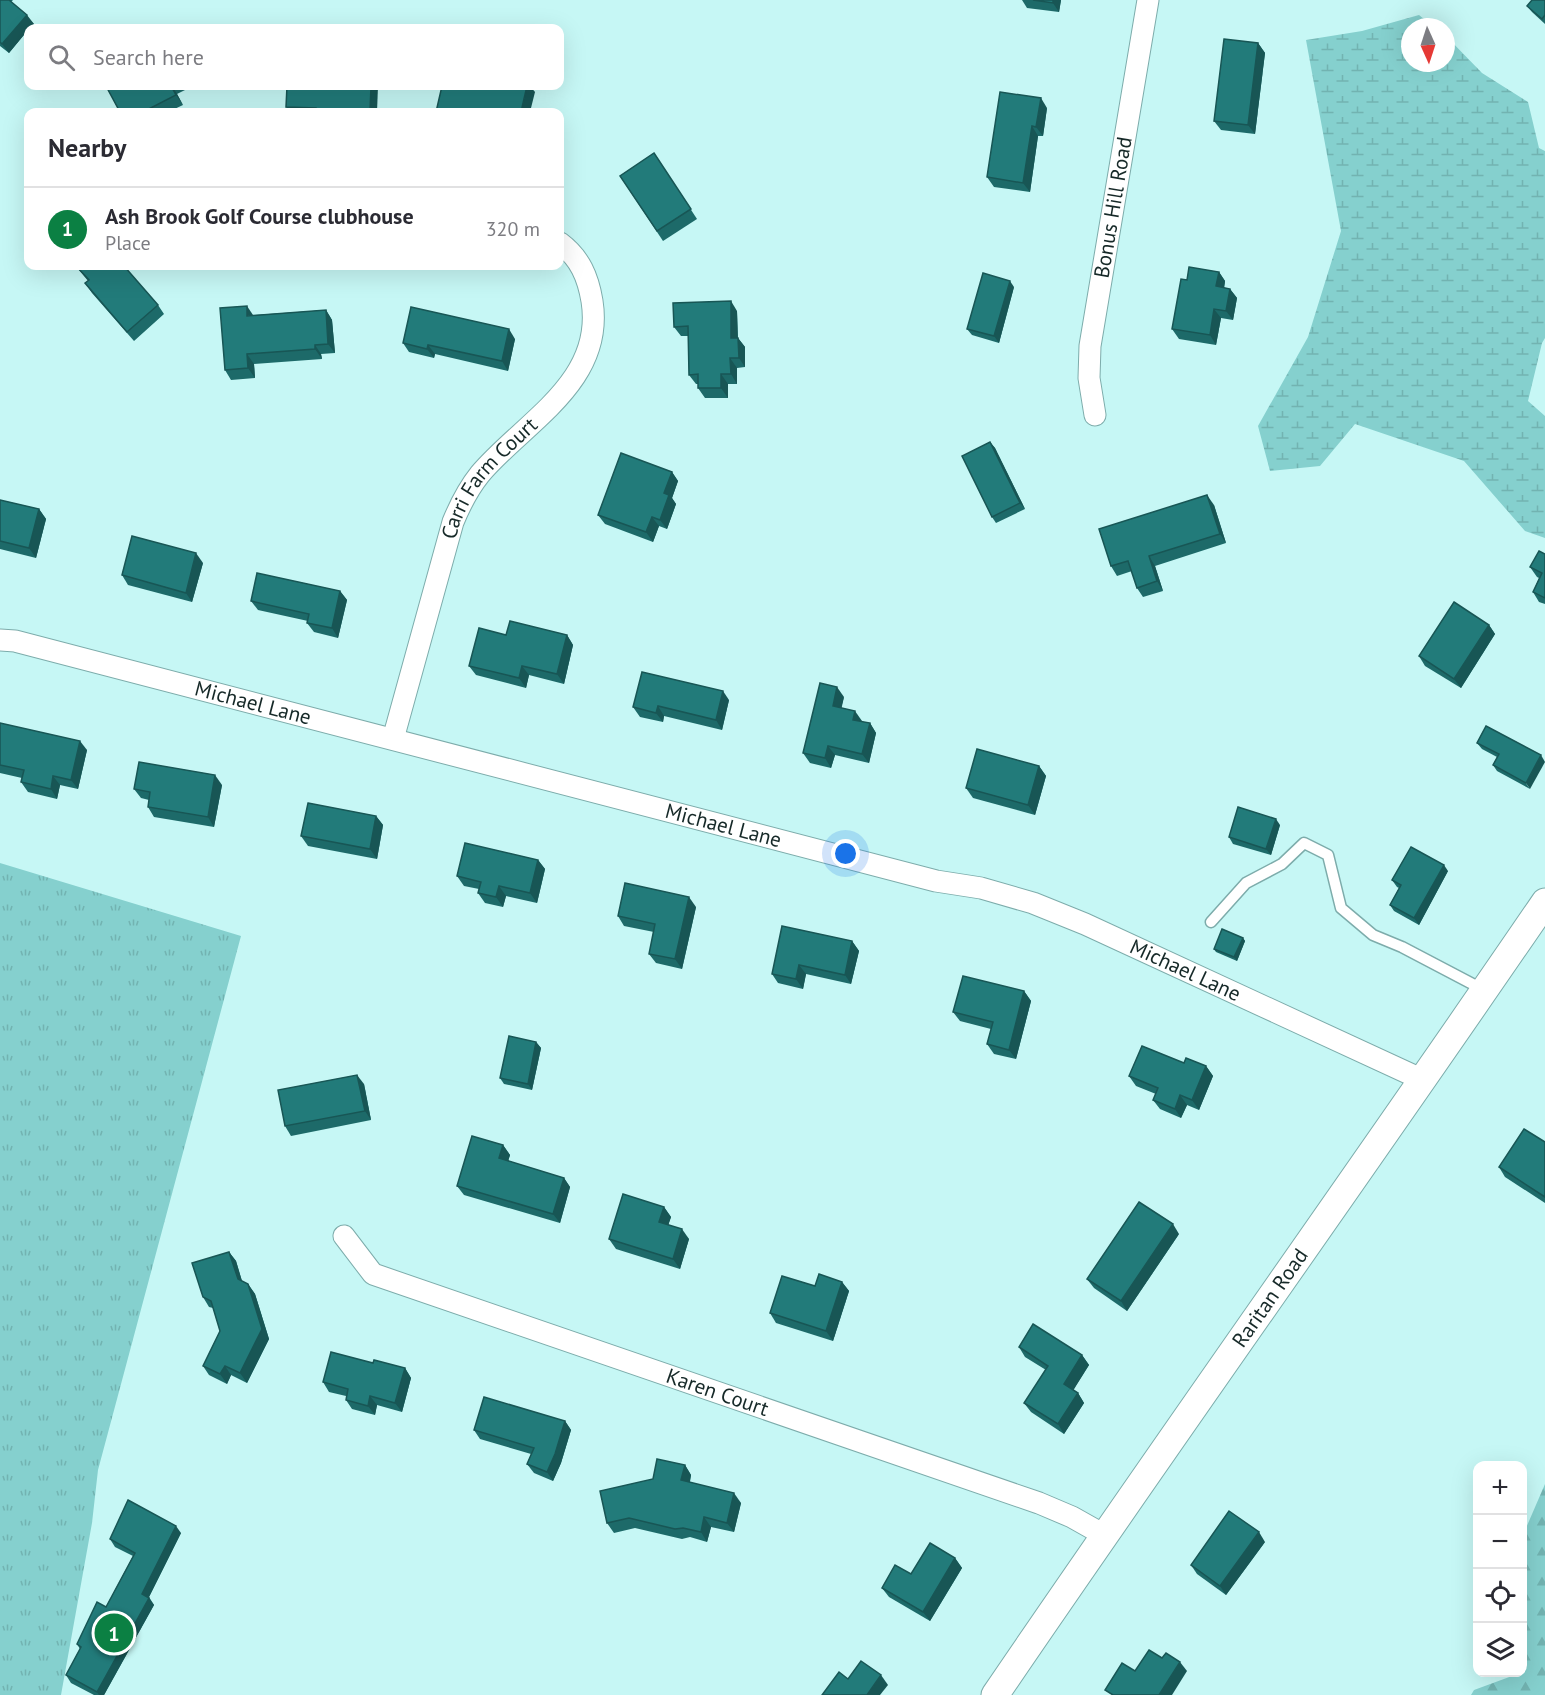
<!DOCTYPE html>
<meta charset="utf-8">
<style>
body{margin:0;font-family:"PT Sans",sans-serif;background:#f7f7f7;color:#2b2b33}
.controls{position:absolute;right:18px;bottom:18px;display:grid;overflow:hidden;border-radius:12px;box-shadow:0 6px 24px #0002}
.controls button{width:54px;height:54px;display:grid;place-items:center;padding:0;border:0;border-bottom:2px solid #e1e1e2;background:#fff;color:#2b2b33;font:30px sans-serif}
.compass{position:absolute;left:1401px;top:18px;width:54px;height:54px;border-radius:50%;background:#fff;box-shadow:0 6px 24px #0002;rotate:177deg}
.you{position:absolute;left:846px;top:854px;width:21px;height:21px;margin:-15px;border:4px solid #fff;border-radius:50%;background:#1a73e8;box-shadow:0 0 0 9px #1a73e833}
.badge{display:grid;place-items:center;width:39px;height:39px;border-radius:50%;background:#0b8043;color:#fff;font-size:20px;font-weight:700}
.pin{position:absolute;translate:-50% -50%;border:3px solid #fff;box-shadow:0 2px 6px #0006}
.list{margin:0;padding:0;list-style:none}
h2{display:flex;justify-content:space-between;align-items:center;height:78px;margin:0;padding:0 24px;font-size:26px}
h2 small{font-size:20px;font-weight:400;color:#7c7c81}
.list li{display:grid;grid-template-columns:39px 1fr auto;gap:18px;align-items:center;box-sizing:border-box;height:84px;padding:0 24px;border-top:2px solid #e1e1e2}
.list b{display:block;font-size:22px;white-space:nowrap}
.list p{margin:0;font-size:20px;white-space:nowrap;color:#7c7c81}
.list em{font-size:20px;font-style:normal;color:#7c7c81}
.icon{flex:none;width:33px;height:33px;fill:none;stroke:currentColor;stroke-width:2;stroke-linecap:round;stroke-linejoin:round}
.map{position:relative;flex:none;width:1545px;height:1695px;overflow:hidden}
.search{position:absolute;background:#fff;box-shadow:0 6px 24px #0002;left:24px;top:24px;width:540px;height:66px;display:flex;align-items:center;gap:15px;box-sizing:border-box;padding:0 21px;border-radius:12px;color:#7c7c81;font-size:22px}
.panel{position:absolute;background:#fff;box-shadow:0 6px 24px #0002;left:24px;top:108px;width:540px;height:162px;border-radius:12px}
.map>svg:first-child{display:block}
.grass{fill:url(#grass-tufts)}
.forest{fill:url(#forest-firs)}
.wetland{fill:url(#wetland-marsh)}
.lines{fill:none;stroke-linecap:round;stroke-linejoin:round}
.service-casing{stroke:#7dacab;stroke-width:13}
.minor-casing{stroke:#7dacab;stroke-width:23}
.tertiary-casing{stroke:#7dacab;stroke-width:29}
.service{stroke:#fff;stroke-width:10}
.minor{stroke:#fff;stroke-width:21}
.tertiary{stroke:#fff;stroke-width:27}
.wall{fill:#1d6a69}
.shaded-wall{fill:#185655}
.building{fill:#227b7a;stroke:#185655;stroke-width:1.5}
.labels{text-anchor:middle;stroke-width:6;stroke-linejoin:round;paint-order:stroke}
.street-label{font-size:21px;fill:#162928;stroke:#c6f7f5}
</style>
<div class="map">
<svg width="1545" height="1695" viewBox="0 0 1545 1695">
<defs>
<pattern id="grass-tufts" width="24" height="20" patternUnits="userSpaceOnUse" patternTransform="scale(1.5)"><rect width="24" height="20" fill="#85d0ce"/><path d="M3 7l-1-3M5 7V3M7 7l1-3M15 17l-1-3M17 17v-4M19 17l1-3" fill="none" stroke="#72b3b1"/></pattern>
<pattern id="forest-firs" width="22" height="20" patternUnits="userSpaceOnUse" patternTransform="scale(1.5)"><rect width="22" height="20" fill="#85d0ce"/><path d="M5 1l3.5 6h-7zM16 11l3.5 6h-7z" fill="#72b3b1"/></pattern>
<pattern id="wetland-marsh" width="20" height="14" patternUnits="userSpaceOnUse" patternTransform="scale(1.5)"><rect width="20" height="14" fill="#85d0ce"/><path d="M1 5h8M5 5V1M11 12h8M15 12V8" fill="none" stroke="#72b3b1"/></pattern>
</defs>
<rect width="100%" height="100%" fill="#c6f7f5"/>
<polygon class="grass" points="0,863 241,936 98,1470 92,1523 61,1695 0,1695"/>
<polygon class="forest" points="1545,1484 1545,1695 1471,1695 1474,1690 1512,1676 1510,1673 1522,1672 1523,1535"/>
<polygon class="wetland" points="1419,15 1434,27 1410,27 1410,63 1446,63 1446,36 1482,73 1528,102 1539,148 1545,151 1545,338 1542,343 1528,401 1545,416 1545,538 1525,531 1464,461 1355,424 1320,466 1270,471 1258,426 1308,337 1341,231 1306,40 1362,31"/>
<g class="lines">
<defs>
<polyline id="service" points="1211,922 1246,883 1282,864 1304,843 1328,855 1341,908 1373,935 1402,947 1484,990"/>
<g id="minor">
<path id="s1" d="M1095,415L1089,378L1090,346L1148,0"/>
<path id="s2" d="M0,640L15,641L936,881L981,888L1033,903L1085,924L1423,1080"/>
<path id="s3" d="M393,739L453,522C460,505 468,489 480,474C524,422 605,382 592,301C588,277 580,258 560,243"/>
<path id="s4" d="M344,1236L373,1274L1039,1503L1072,1517L1104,1535"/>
</g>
<g id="tertiary">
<path id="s5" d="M995,1695C1176,1429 1364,1167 1545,902"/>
</g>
</defs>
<use href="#service" class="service-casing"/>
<use href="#minor" class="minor-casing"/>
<use href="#tertiary" class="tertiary-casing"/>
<use href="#service" class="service"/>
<use href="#minor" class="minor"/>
<use href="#tertiary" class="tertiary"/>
</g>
<g class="wall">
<polygon points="0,0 13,0 11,2 34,24 28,28 28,30 9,53 0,46"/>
<polygon points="1022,0 1061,0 1059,12 1027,8"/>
<polygon points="1545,0 1545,24 1532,12 1527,6"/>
<polygon points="1258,43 1265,53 1255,134 1221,130 1214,121"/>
<polygon points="106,86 193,86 177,94 183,105 168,112 120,112"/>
<polygon points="287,86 377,112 290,112 286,107"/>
<polygon points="1047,108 1043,136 1038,136 1030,192 994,187 987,177"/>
<polygon points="654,153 697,219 663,241 620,176"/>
<polygon points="76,266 158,305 164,314 134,341 92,293 85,283 88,281"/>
<polygon points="1219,272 1225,281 1224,288 1230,289 1237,298 1233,320 1221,318 1216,345 1179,339 1172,329 1187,280"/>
<polygon points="1014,287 999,343 972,335 967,329"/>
<polygon points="326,310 332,320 335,353 321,354 322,359 254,364 255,378 231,380 225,370 253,315"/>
<polygon points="737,311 738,338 745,347 745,367 737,368 737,384 728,384 728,398 705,398 698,388 698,384 696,384 689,375 688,336 681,336 674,327"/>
<polygon points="515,339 508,371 435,354 434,358 409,352 403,343"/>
<polygon points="990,442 995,448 1025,509 996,523 992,517"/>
<polygon points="672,472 678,481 672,498 676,504 667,529 659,526 653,542 605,524 598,515"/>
<polygon points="0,500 39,509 46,519 36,558 0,549"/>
<polygon points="1214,505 1226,543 1155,566 1163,591 1143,597 1137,588 1132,571 1117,576 1111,566"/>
<polygon points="1545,554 1545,604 1539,602 1533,592 1539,578 1537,577 1530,567"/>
<polygon points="203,563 192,602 128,585 122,575"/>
<polygon points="340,591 347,600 338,638 314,632 307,623 308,621 258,610 251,601"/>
<polygon points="1489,625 1495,634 1461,688 1425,666 1419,656"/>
<polygon points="506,635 567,635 573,645 564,684 529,675 526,688 476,675 469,666"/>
<polygon points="844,697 841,708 862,722 870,723 876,733 869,763 835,755 831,768 810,763 803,753"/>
<polygon points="729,700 722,730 664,716 663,722 640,717 633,707"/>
<polygon points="0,723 87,750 78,789 60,785 57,799 28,792 21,782 22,778 0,773"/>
<polygon points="1486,726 1530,789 1497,771 1493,765 1497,757 1482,749 1477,743"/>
<polygon points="1039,766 1046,776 1035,815 973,798 966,788"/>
<polygon points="222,785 214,827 154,817 148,807 149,800 141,798 134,789"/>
<polygon points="376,816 383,825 377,859 308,846 301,836"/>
<polygon points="1280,825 1271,855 1233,844 1229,837"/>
<polygon points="538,860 545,869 537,903 506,896 503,907 485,903 478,893 479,889 464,886 457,876"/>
<polygon points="1448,871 1419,925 1394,911 1390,905 1399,888 1397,887 1392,880"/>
<polygon points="696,907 682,969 656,963 649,954 654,932 624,926 618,916"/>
<polygon points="1243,938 1245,941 1237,961 1216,952 1214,949"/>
<polygon points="852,941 859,951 851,984 806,974 803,989 778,983 772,974"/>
<polygon points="1024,991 1031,1001 1016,1059 994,1054 987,1044 991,1029 960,1021 953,1012"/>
<polygon points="536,1042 541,1048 532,1090 504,1084 500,1078"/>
<polygon points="1184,1063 1206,1066 1213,1076 1199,1110 1187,1105 1181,1118 1160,1109 1153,1100 1156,1094 1136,1086 1129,1076"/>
<polygon points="364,1084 371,1120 291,1136 285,1126"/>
<polygon points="1545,1142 1545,1203 1505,1177 1499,1167"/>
<polygon points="503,1145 510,1155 508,1161 564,1178 570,1187 560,1223 464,1195 457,1186"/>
<polygon points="664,1207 671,1217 668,1225 689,1239 680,1269 616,1249 609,1239"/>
<polygon points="1179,1234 1127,1311 1094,1288 1087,1279"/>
<polygon points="229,1252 236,1261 242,1281 248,1284 255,1294 269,1339 247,1383 231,1375 227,1384 209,1375 203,1366 220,1331 213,1308 209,1307 203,1297"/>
<polygon points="842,1282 849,1291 833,1341 776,1323 770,1313 815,1286"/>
<polygon points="1019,1347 1082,1355 1089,1365 1073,1390 1078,1393 1084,1403 1064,1434 1031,1412 1024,1403 1046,1370 1025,1357"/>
<polygon points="373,1363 405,1368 411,1378 402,1412 377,1405 375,1415 352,1409 346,1400 346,1396 329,1392 323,1382"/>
<polygon points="565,1421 571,1430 561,1463 553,1481 534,1473 527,1464 531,1454 480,1439 474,1430"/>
<polygon points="685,1465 691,1475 690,1482 741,1503 734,1532 711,1527 707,1542 690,1537 682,1539 635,1528 614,1533 607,1523"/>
<polygon points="181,1533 149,1597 154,1605 104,1695 94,1695 71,1683 66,1675 80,1649 77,1644 106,1607 133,1556 115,1547 110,1539"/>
<polygon points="1265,1542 1226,1595 1197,1574 1191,1565"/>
<polygon points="955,1558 962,1568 930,1621 889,1597 882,1588 911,1574"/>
</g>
<g class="shaded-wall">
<polygon points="1053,0 1061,0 1059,12 1053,3"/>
<polygon points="27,15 34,24 30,28 28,28 28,30 9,53 2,44"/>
<polygon points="1258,43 1265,53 1255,134 1248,125"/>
<polygon points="172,86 177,94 183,105 176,95"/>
<polygon points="371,86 378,86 377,112 370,112"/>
<polygon points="527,86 530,86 535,92 530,112 521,112"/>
<polygon points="1041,98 1047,108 1043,136 1036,127"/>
<polygon points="1032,126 1038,136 1030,192 1023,183"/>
<polygon points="1219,272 1225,281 1223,296 1216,286"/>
<polygon points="1010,281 1014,287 999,343 994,336"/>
<polygon points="1230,289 1237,298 1233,320 1226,311"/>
<polygon points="731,301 737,311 738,347 731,338"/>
<polygon points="247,306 253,315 247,316"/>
<polygon points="1214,309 1221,318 1216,345 1210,335"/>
<polygon points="326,310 332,320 335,353 328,344"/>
<polygon points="509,329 515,339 508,371 502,361"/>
<polygon points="738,338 745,347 745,367 739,358"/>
<polygon points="315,345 321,354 322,359 315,349"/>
<polygon points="428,345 435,354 434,358 427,349"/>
<polygon points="247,354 254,364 255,378 248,368"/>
<polygon points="730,358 737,368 737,384 731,374"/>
<polygon points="721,374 728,384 728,398 721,388"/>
<polygon points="990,442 995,448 1025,509 1020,503"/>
<polygon points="672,472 678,481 672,498 676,504 667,529 660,520 664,493"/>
<polygon points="1207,495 1214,505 1226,543 1220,534"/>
<polygon points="39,509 46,519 36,558 29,548"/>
<polygon points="652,517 659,526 653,542 646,532"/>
<polygon points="196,553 203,563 192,602 186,593"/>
<polygon points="1149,556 1155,566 1163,591 1157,581"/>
<polygon points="340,591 347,600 338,638 332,628"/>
<polygon points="1489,625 1495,634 1461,688 1454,679"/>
<polygon points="567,635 573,645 564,684 557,674"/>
<polygon points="522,666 529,675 526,688 519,678"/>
<polygon points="837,687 844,697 840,715 833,706"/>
<polygon points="723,691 729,700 722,730 716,720"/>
<polygon points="658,706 664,716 663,722 656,713"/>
<polygon points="855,711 862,721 860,729 853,720"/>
<polygon points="870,723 876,733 869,763 862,754"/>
<polygon points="80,741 87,750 78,789 71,780"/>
<polygon points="828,746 835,755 831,768 825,758"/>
<polygon points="1541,755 1545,762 1530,789 1526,783"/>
<polygon points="1039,766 1046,776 1035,815 1028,805"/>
<polygon points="215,775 222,785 214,827 208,817"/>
<polygon points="53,776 60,785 57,799 51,789"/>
<polygon points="376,816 383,825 377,859 370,849"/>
<polygon points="1276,819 1280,825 1271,855 1266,849"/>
<polygon points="538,860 545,869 537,903 530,893"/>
<polygon points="1444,865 1448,871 1419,925 1414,918"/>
<polygon points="499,886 506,896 503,907 496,897"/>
<polygon points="689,897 696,907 682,969 675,959"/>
<polygon points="1243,938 1245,941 1237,961 1234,957"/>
<polygon points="852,941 859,951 851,984 845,975"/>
<polygon points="799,965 806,974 803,989 796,979"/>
<polygon points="1024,991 1031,1001 1016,1059 1009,1050"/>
<polygon points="536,1042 541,1048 532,1090 528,1084"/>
<polygon points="1206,1066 1213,1076 1199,1110 1192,1100"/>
<polygon points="357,1075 364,1084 371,1120 365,1111"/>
<polygon points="1180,1095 1187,1105 1181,1118 1175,1109"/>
<polygon points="503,1145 510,1155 506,1168 499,1158"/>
<polygon points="564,1178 570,1187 560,1223 553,1214"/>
<polygon points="664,1207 671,1217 666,1232 659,1222"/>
<polygon points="1173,1224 1179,1234 1127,1311 1121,1301"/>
<polygon points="682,1229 689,1239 680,1269 673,1259"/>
<polygon points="229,1252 236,1261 244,1288 238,1279"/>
<polygon points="842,1282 849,1291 833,1341 826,1331"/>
<polygon points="248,1284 255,1294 269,1339 247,1383 240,1373"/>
<polygon points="1082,1355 1089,1365 1071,1394 1064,1384"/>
<polygon points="225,1366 231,1375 227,1384 220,1374"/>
<polygon points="405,1368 411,1378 402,1412 395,1403"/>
<polygon points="1078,1393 1084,1403 1064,1434 1058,1424"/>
<polygon points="370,1396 377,1405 375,1415 368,1406"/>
<polygon points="565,1421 571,1430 561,1463 553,1481 547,1472"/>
<polygon points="685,1465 691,1475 688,1490 681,1480"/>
<polygon points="734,1493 741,1503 734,1532 727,1523"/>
<polygon points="704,1517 711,1527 707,1542 701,1532"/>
<polygon points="176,1526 181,1533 147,1601 142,1594"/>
<polygon points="1259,1532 1265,1542 1226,1595 1220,1586"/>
<polygon points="955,1558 962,1568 930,1621 923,1612"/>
<polygon points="149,1598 154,1605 104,1695 99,1695 97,1692"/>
<polygon points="1180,1662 1187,1671 1172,1695 1159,1695"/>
<polygon points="881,1675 888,1685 880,1695 867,1695"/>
</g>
<g class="building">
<polygon points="0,0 9,0 27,15 2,44 0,42"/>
<polygon points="1033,0 1053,0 1053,3"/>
<polygon points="1532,0 1545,0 1545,15 1542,19 1527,6"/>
<polygon points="1224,39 1258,43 1248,125 1214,121"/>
<polygon points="106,86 171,86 176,95 143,112 120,112"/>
<polygon points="287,86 371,86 370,112 316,112 316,108 286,107"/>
<polygon points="442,86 527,86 521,112 472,112 463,111 462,112 436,112"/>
<polygon points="1000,92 1041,98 1036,127 1032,126 1023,183 987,177"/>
<polygon points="654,153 691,209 657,231 620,176"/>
<polygon points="76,266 124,266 158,305 127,332 85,283 89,280"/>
<polygon points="1189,267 1219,272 1216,286 1230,289 1226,311 1214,309 1210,335 1172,329 1181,279 1187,280"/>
<polygon points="983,273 1010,281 994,336 967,329"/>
<polygon points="731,301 731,338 738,338 739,358 730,358 731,374 721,374 721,388 698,388 698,374 689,375 688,326 674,327 673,303"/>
<polygon points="247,306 247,316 326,310 328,344 315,345 315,349 247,354 248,368 225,370 220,308"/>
<polygon points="411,307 509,329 502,361 428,345 427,349 403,343"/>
<polygon points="990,442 1020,503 992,517 962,456"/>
<polygon points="621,453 672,472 664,493 669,495 660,520 652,517 646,532 598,515"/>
<polygon points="1207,495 1220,534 1149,556 1157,581 1137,588 1128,561 1111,566 1099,529"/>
<polygon points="0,500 39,509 29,548 0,541"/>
<polygon points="132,536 196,553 186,593 122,575"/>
<polygon points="1539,551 1545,554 1545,598 1533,592 1542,573 1530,567"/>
<polygon points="257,573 340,591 332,628 307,623 309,614 251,601"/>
<polygon points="1454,602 1489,625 1454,679 1419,656"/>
<polygon points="510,621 567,635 557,674 522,666 519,678 469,666 479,628 506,635"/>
<polygon points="642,672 723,691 716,720 658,706 656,713 633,707"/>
<polygon points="820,683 837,687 833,706 855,711 853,720 870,723 862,754 828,746 825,758 803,753"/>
<polygon points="0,723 80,741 71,780 53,776 51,789 21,782 24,770 0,765"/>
<polygon points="1486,726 1541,755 1526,783 1493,765 1499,754 1477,743"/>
<polygon points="977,749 1039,766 1028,805 966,788"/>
<polygon points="139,762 215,775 208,817 148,807 150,792 134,789"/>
<polygon points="308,803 376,816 370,849 301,836"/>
<polygon points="1238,807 1276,819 1266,849 1229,837"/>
<polygon points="465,843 538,860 530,893 499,886 496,897 478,893 481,882 457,876"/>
<polygon points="1411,847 1444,865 1414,918 1390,905 1401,885 1392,880"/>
<polygon points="625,883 689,897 675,959 649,954 655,924 618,916"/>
<polygon points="782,926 852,941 845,975 799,965 796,979 772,974"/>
<polygon points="1222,929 1243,938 1234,957 1214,949"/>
<polygon points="963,976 1024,991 1009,1050 987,1044 993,1022 953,1012"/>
<polygon points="509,1036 536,1042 528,1084 500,1078"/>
<polygon points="1142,1046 1184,1063 1186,1058 1206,1066 1192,1100 1180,1095 1175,1109 1153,1100 1158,1088 1129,1076"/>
<polygon points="357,1075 365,1111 285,1126 278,1090"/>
<polygon points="1524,1129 1545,1142 1545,1197 1499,1167"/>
<polygon points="472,1136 503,1145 499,1158 564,1178 553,1214 457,1186"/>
<polygon points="623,1194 664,1207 659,1222 682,1229 673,1259 609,1239"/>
<polygon points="1139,1202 1173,1224 1121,1301 1087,1279"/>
<polygon points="229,1252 238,1279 248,1284 262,1329 240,1373 225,1366 220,1374 203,1366 220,1331 211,1301 203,1297 192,1263"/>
<polygon points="819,1274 842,1282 826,1331 770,1313 782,1276 815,1286"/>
<polygon points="1033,1324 1082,1355 1064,1384 1078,1393 1058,1424 1024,1403 1048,1366 1019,1347"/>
<polygon points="331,1352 373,1363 374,1360 405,1368 395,1403 370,1396 368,1406 346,1400 348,1389 323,1382"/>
<polygon points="484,1397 565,1421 555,1454 547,1472 527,1464 534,1448 474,1430"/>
<polygon points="657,1459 685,1465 681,1480 734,1493 727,1523 704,1517 701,1532 683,1528 675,1529 629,1518 607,1523 600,1491 653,1479"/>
<polygon points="128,1500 176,1526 142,1594 149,1598 97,1692 66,1675 81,1647 77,1644 97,1602 106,1607 135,1553 110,1539"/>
<polygon points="1229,1511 1259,1532 1220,1586 1191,1565"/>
<polygon points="930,1543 955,1558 923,1612 882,1588 895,1565 911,1574"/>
<polygon points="1149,1650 1162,1658 1166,1653 1180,1662 1159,1695 1113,1695 1105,1690 1122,1663 1135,1671"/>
<polygon points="861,1661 881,1675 867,1695 822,1695 839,1672 848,1679"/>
</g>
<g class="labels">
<g class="street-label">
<text dy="7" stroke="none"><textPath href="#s1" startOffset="210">Bonus Hill Road</textPath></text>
<text dy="7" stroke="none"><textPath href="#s3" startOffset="282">Carri Farm Court</textPath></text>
<text dy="7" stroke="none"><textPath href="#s2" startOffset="261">Michael Lane</textPath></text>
<text dy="7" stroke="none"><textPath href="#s2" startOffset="747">Michael Lane</textPath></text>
<text dy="7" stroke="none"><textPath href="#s2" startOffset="1233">Michael Lane</textPath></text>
<text dy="7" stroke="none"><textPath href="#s5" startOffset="483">Raritan Road</textPath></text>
<text dy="7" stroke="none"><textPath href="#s4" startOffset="412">Karen Court</textPath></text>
</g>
</g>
</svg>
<div class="controls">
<button>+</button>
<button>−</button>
<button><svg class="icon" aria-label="locate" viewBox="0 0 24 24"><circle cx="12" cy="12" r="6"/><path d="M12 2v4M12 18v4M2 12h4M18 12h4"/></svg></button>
<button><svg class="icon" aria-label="layers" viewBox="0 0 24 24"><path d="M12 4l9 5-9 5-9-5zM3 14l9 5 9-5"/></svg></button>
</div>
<svg class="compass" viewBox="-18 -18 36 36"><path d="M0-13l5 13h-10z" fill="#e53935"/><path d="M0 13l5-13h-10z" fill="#7c7c81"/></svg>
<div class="you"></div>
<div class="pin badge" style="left:114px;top:1633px">1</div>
<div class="search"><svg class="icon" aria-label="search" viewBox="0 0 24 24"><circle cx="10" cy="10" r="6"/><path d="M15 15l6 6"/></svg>Search here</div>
<section class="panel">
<h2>Nearby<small></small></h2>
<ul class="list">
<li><span class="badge">1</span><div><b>Ash Brook Golf Course clubhouse</b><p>Place</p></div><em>320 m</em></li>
</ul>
</section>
</div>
